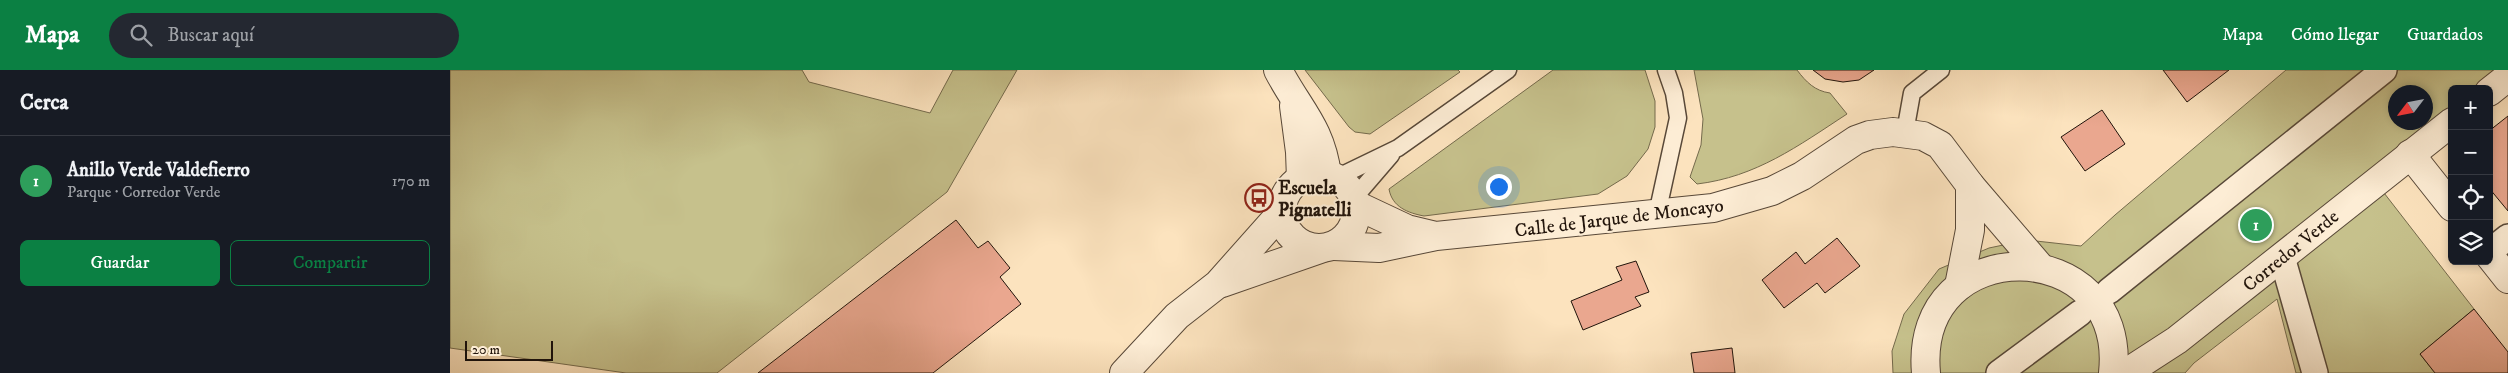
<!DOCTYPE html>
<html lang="es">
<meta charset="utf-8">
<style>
body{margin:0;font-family:"IM FELL DW Pica",serif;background:#242831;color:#f1f3f6}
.controls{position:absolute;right:15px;top:15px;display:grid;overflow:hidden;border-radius:8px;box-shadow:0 2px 8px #0003}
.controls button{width:45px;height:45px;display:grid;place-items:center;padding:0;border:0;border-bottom:1px solid #363941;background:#171b24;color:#f1f3f6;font:25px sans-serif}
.compass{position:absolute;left:1938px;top:15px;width:45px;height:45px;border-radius:50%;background:#171b24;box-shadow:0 2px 8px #0003;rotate:238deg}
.scale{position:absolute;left:15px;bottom:12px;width:88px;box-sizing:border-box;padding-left:5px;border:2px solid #21140b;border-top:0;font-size:14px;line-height:18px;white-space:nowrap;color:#21140b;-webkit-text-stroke:4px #fdedd5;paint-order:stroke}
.you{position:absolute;left:1048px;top:116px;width:18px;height:18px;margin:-12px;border:4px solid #fff;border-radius:50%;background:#1a73e8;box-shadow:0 0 0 8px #1a73e833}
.badge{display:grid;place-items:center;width:32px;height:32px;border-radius:50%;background:#0b8043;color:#fff;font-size:16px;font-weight:700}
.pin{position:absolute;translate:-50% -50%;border:2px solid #fff;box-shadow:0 1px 5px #0006}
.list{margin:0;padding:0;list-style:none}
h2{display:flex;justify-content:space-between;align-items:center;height:65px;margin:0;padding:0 20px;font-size:21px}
h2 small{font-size:16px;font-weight:400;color:#9ea1a6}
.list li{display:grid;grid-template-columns:32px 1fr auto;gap:15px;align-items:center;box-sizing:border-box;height:90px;padding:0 20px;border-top:1px solid #363941}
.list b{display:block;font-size:19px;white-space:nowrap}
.list p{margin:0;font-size:16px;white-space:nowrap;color:#9ea1a6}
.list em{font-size:16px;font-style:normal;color:#9ea1a6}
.actions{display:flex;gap:10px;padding:15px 20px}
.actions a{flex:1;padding:11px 0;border:1px solid #0b8043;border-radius:8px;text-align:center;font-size:18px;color:#0b8043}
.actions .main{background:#0b8043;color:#fff}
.icon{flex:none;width:28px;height:28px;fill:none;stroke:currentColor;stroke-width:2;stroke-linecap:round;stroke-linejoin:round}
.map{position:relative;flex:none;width:2058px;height:303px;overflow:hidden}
header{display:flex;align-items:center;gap:30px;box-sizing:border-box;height:70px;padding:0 25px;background:#0b8043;color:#fff}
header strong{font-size:24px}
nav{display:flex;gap:28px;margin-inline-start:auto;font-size:18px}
.search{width:350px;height:45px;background:#242831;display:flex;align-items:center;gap:12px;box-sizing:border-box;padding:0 18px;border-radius:28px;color:#9ea1a6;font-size:19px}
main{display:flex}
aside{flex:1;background:#171b24}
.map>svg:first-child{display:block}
.green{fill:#c6c18c;stroke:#746a4c;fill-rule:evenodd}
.building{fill:#eaa78f;stroke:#21140b}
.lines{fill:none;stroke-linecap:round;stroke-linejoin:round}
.service-casing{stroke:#584838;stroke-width:19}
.pedestrian-casing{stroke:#584838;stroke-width:28}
.minor-casing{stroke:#584838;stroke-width:30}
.service{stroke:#fdedd5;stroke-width:16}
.pedestrian{stroke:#fdedd5;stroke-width:25}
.minor{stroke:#fdedd5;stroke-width:28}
.labels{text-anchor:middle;stroke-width:4;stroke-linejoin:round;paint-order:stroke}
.poi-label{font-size:19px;font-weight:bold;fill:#21140b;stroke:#fdedd5;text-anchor:start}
.street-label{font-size:19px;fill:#21140b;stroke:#fdedd5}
</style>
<header>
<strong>Mapa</strong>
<div class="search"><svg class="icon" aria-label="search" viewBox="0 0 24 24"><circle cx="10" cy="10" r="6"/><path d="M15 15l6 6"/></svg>Buscar aquí</div>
<nav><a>Mapa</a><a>Cómo llegar</a><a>Guardados</a></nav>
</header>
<main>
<aside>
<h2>Cerca<small></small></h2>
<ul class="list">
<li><span class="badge" style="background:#2e9e5b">1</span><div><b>Anillo Verde Valdefierro</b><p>Parque · Corredor Verde</p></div><em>170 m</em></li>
</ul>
<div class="actions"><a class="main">Guardar</a><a>Compartir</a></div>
</aside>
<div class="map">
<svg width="2058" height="303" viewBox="0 0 2058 303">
<rect width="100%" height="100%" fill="#fce3be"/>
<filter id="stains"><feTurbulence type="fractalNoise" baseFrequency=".004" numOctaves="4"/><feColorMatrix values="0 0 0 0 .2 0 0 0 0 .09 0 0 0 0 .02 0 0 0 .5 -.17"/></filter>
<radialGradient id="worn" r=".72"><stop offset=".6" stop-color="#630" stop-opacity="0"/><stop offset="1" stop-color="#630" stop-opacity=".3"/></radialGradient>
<g class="green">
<polygon points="0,0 352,0 359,12 480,43 503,0 567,0 497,122 267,303 176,303 0,278"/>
<polygon points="855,0 1008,0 1010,2 920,64 905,62 899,57"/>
<path d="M1103,0H1195L1205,31V57L1198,79L1177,106L1148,124L974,146C958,143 942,137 939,119Z"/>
<path d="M1244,0H1347C1356,12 1365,21 1380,23L1397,44C1348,76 1306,107 1247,114L1240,107L1251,75L1253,49Z"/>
<path d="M1836,0H2058L2037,19H2002V47L1924,110L2024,239L1970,284L1985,303H1846L1827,229L1744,293L1735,303H1443L1442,281L1454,244L1489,199L1539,178L1577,170L1631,176L1665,145ZM1946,22H1976V52H1946Z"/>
</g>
<g class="building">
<polygon points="1363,0 1424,0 1409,10 1393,12 1375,9"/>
<polygon points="1713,0 1779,0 1737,32"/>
<polygon points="1652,40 1675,74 1635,101 1611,67"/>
<polygon points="2058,46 2058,141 2039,118 2039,61"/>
<polygon points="506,150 528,178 538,171 560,198 550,207 571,234 483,303 308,303"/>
<polygon points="1387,168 1410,196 1375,223 1367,213 1334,238 1312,210 1346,182 1355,194"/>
<polygon points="1186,191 1199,222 1185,227 1191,236 1133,260 1121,231 1172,210 1166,197"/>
<polygon points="2024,239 2058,282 2058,303 1985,303 1970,284"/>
<polygon points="1282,278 1285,303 1244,303 1241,283"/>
</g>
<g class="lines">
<defs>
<g id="service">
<polyline points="1455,62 1462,23 1491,0"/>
<polyline points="886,108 948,78 1058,0"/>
<polyline points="904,128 941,85"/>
<polyline points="1207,144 1228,48 1224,23 1216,0"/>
</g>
<g id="pedestrian">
<polyline points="2039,182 2058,167"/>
<polyline points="1832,187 1865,303"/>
<polyline points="1659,221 1934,0"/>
<polyline points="1549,303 1630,243"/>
</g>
<g id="minor">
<path d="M828,0C848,39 871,57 877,105"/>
<polyline points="2039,22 2058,7"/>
<polyline points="844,36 850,82 851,109"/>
<polyline points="1960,84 2002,137"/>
<circle cx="869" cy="141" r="37"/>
<polyline points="906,135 957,159 982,165"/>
<polyline points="884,176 929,178 986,166 1263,138 1322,121 1352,106 1406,70 1420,65 1443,62 1473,66 1490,75 1520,115 1591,198"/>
<polyline points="2039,185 2058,209"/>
<polyline points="772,213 870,179"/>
<polyline points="1509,216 1520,160 1520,115"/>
<polyline points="674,303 727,246 768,214 832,142"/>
<path d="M1476,303C1463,159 1678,163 1663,303"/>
<polyline points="1676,303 1727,270 2002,52"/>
</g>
</defs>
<use href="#service" class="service-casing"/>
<use href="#pedestrian" class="pedestrian-casing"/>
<use href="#minor" class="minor-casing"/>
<use href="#service" class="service"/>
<use href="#pedestrian" class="pedestrian"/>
<use href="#minor" class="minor"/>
</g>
<defs>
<symbol id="bus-ring" viewBox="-11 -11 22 22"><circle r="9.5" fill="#fdedd5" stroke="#8f2418" stroke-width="1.5"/><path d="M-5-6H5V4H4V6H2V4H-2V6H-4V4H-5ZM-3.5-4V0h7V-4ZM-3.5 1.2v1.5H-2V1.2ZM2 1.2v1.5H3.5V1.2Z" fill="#8f2418"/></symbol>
</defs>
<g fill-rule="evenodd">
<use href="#bus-ring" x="793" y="112" width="32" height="32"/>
</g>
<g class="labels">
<g class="poi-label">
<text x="828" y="124">Escuela<tspan x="828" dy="22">Pignatelli</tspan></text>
</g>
<g class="street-label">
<text transform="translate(1169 147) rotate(-7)" y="7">Calle de Jarque de Moncayo</text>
<text transform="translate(1840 180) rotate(-39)" y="7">Corredor Verde</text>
</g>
</g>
<rect width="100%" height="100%" filter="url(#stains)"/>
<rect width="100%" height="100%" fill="url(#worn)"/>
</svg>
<div class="controls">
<button>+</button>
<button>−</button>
<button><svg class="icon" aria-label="locate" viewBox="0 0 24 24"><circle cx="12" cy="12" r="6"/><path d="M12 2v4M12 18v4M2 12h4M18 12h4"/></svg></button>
<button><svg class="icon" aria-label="layers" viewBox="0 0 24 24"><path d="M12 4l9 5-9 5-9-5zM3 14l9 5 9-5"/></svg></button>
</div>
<svg class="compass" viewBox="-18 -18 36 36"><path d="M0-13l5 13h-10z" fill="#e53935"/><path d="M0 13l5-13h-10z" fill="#9ea1a6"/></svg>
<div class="scale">20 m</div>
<div class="you"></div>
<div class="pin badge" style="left:1806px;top:155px;background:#2e9e5b">1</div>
</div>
</main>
